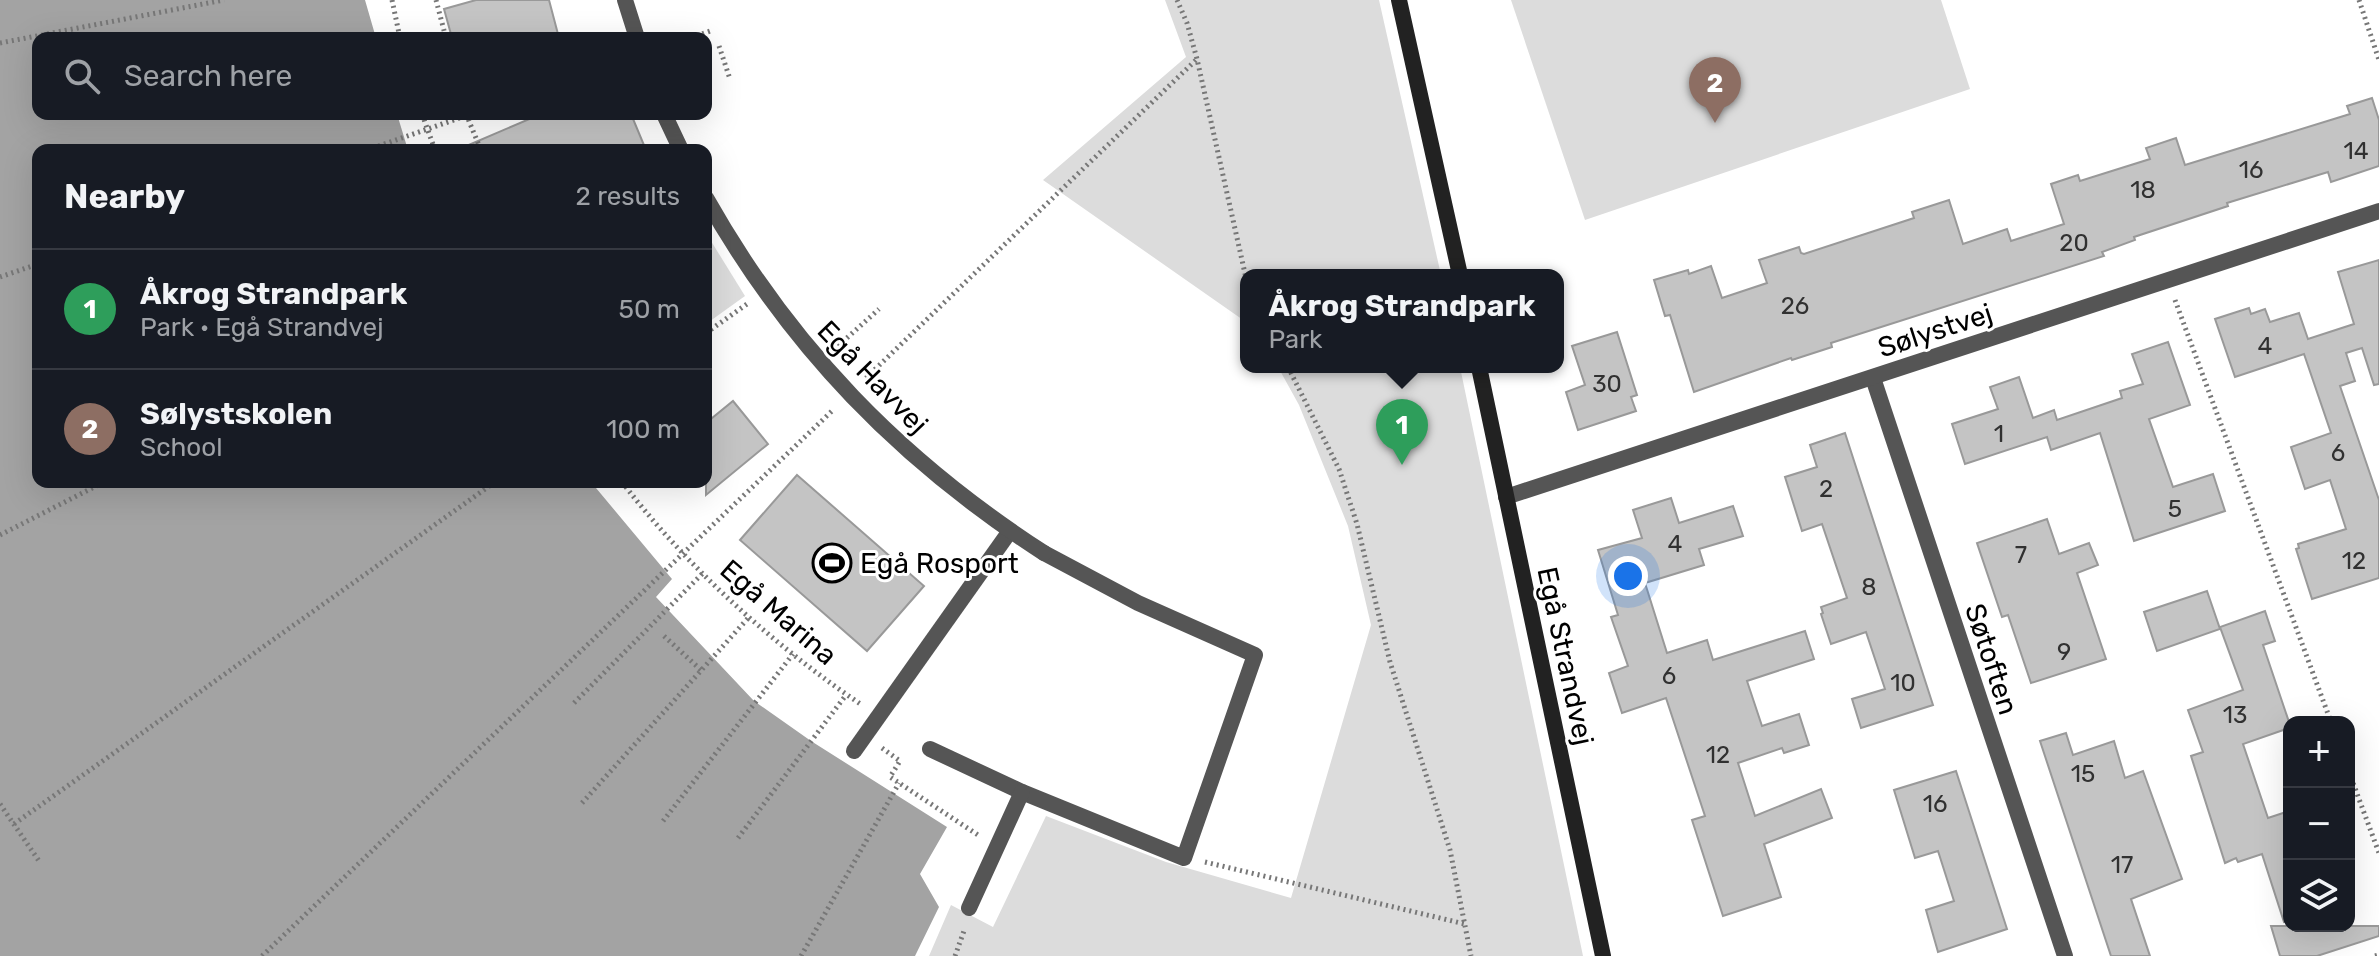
<!DOCTYPE html>
<meta charset="utf-8">
<style>
body{margin:0;font-family:Rubik,sans-serif;background:#20242c;color:#f1f3f6}
.controls{position:absolute;right:24px;bottom:24px;display:grid;overflow:hidden;border-radius:16px;box-shadow:0 8px 32px #0002}
.controls button{width:72px;height:72px;display:grid;place-items:center;padding:0;border:0;border-bottom:2px solid #363941;background:#171b24;color:#f1f3f6;font:40px sans-serif}
.you{position:absolute;left:1628px;top:576px;width:28px;height:28px;margin:-20px;border:6px solid #fff;border-radius:50%;background:#1a73e8;box-shadow:0 0 0 12px #1a73e833}
.badge{display:grid;place-items:center;width:52px;height:52px;border-radius:50%;background:#db2777;color:#fff;font-size:26px;font-weight:700}
.pin{position:absolute;translate:-50% -66px;filter:drop-shadow(0 2px 4px #0008)}
.pin::after{content:'';position:absolute;top:42px;width:28px;height:24px;background:inherit;clip-path:polygon(0 0,100% 0,50% 100%)}
.popup{position:absolute;left:1240px;top:269px;width:324px;height:104px;box-sizing:border-box;display:grid;place-content:center;border-radius:16px;background:#171b24;filter:drop-shadow(0 2px 6px #0005);font-size:26px;white-space:nowrap;color:#9ea1a6}
.popup b{font-size:30px;color:#f1f3f6}
.popup::after{content:'';position:absolute;left:50%;top:100%;margin-left:-16px;border:16px solid transparent;border-top-color:#171b24}
.list{margin:0;padding:0;list-style:none}
h2{display:flex;justify-content:space-between;align-items:center;height:104px;margin:0;padding:0 32px;font-size:34px}
h2 small{font-size:26px;font-weight:400;color:#9ea1a6}
.list li{display:grid;grid-template-columns:52px 1fr auto;gap:24px;align-items:center;box-sizing:border-box;height:120px;padding:0 32px;border-top:2px solid #363941}
.list b{display:block;font-size:30px;white-space:nowrap}
.list p{margin:0;font-size:26px;white-space:nowrap;color:#9ea1a6}
.list em{font-size:26px;font-style:normal;color:#9ea1a6}
.icon{flex:none;width:44px;height:44px;fill:none;stroke:currentColor;stroke-width:2;stroke-linecap:round;stroke-linejoin:round}
.map{position:relative;flex:none;width:2379px;height:956px;overflow:hidden}
.search{position:absolute;background:#171b24;box-shadow:0 8px 32px #0002;left:32px;top:32px;width:680px;height:88px;display:flex;align-items:center;gap:20px;box-sizing:border-box;padding:0 28px;border-radius:16px;color:#9ea1a6;font-size:30px}
.panel{position:absolute;background:#171b24;box-shadow:0 8px 32px #0002;left:32px;top:144px;width:680px;height:344px;border-radius:16px}
.map>svg:first-child{display:block}
.green{fill:#dcdcdc}
.water{fill:#a3a3a3}
.building{fill:#c4c4c4;stroke:#999;stroke-width:2}
.lines{fill:none;stroke-linecap:round;stroke-linejoin:round}
.path{stroke:#777;stroke-width:5;stroke-dasharray:2 4;stroke-linecap:butt}
.lane{stroke:#555;stroke-width:16}
.street{stroke:#555;stroke-width:16}
.secondary{stroke:#222;stroke-width:16}
.labels{text-anchor:middle;stroke-width:6;stroke-linejoin:round;paint-order:stroke}
.number-label{font-size:24px;fill:#313131}
.street-label{font-size:28px;fill:#000;stroke:#fff}
.poi-label{font-size:28px;fill:#000;stroke:#fff;text-anchor:start}
</style>
<div class="map">
<svg width="2379" height="956" viewBox="0 0 2379 956">
<rect width="100%" height="100%" fill="#fff"/>
<g class="green">
<polygon points="1165,0 1379,0 1441,275 1246,275 1246,322 1043,180 1186,57"/>
<polygon points="1511,0 1941,0 1970,89 1585,220"/>
<polygon points="706,233 745,296 706,324"/>
<polygon points="1278,367 1460,367 1583,956 929,956 951,905 993,927 1046,816 1166,862 1291,898 1371,625 1348,526 1299,405"/>
</g>
<polygon class="water" points="0,0 365,0 376,38 38,38 38,114 397,114 408,150 38,150 38,482 591,482 672,579 656,597 754,701 811,741 947,827 920,874 939,907 915,956 0,956"/>
<g class="building">
<polygon points="476,0 549,0 559,38 452,38 444,9"/>
<polygon points="2372,98 2379,120 2379,166 2331,182 2328,172 2227,203 2228,206 2134,237 2135,240 2102,252 2104,256 1831,343 1832,347 1792,360 1791,358 1694,392 1670,315 1665,316 1654,280 1688,270 1689,274 1711,266 1722,298 1767,283 1759,260 1799,247 1801,253 1804,254 1914,218 1912,212 1949,200 1963,244 2007,229 2011,241 2064,224 2051,184 2078,175 2080,181 2150,159 2146,148 2176,138 2185,165 2350,114 2347,106"/>
<polygon points="541,114 631,114 646,150 457,150"/>
<polygon points="2379,260 2379,384 2374,385 2362,348 2346,353 2355,381 2340,386 2379,500 2379,578 2312,599 2296,549 2299,548 2298,544 2346,529 2330,480 2305,489 2291,447 2331,433 2304,354 2235,377 2215,319 2249,308 2251,314 2265,309 2270,322 2299,313 2308,339 2354,324 2338,272"/>
<polygon points="1617,332 1637,395 1631,397 1636,411 1578,430 1566,392 1585,385 1572,346"/>
<polygon points="2168,342 2190,405 2149,419 2173,487 2213,474 2225,511 2134,541 2100,433 2051,450 2047,437 1965,464 1952,424 1998,409 1990,387 2019,377 2033,418 2054,410 2057,420 2122,398 2120,391 2143,384 2132,354"/>
<polygon points="733,401 768,444 706,495 706,423"/>
<polygon points="1845,433 1933,705 1861,728 1852,699 1885,689 1866,632 1831,644 1821,614 1823,613 1821,607 1847,598 1822,524 1802,531 1785,477 1817,467 1810,445"/>
<polygon points="797,475 924,586 867,651 740,540"/>
<polygon points="1671,498 1679,523 1733,506 1743,536 1699,549 1704,565 1645,583 1667,653 1707,640 1713,660 1805,631 1814,659 1747,681 1762,726 1799,714 1809,745 1784,753 1782,748 1738,763 1755,816 1821,789 1832,818 1764,844 1781,897 1723,916 1692,820 1705,816 1666,698 1622,713 1609,673 1628,666 1611,617 1618,615 1598,550 1642,538 1633,510"/>
<polygon points="2047,519 2059,554 2089,543 2098,565 2077,573 2106,659 2031,683 2008,615 2002,617 1977,543"/>
<polygon points="2207,591 2220,629 2157,651 2144,612"/>
<polygon points="2265,611 2275,641 2263,645 2289,722 2289,728 2243,744 2268,818 2289,811 2289,921 2284,922 2262,854 2238,862 2236,858 2225,863 2191,756 2203,752 2188,710 2243,690 2220,627"/>
<polygon points="2066,733 2073,755 2114,741 2125,778 2143,771 2182,879 2131,899 2150,956 2111,956 2040,741"/>
<polygon points="1956,771 2007,929 1938,952 1926,910 1954,901 1938,851 1915,858 1894,790"/>
<polygon points="2271,926 2379,926 2379,936 2317,956 2280,956"/>
</g>
<g class="lines">
<g class="path">
<polyline points="392,0 400,38"/>
<polyline points="436,0 446,38"/>
<polyline points="1177,0 1187,23 1197,59 1246,278"/>
<polyline points="2359,0 2379,60"/>
<polyline points="691,38 713,30"/>
<polyline points="0,43 224,0"/>
<polyline points="719,46 730,79"/>
<polyline points="422,114 435,150"/>
<polyline points="466,114 481,150"/>
<polyline points="367,150 471,114"/>
<polyline points="0,277 38,264"/>
<polyline points="2175,300 2331,722"/>
<polyline points="706,333 747,304"/>
<polyline points="838,346 879,309"/>
<polyline points="1288,367 1339,469 1357,524 1390,662 1450,850 1471,956"/>
<polyline points="866,378 1197,59"/>
<path d="M622,482C687,567 773,645 862,705"/>
<polyline points="0,535 104,482"/>
<polyline points="664,636 702,671"/>
<polyline points="574,703 703,573"/>
<polyline points="882,748 900,761 890,777 978,835"/>
<polyline points="2349,772 2379,853"/>
<polyline points="582,803 750,616"/>
<polyline points="0,804 39,861"/>
<polyline points="663,821 793,654"/>
<polyline points="14,824 495,482"/>
<polyline points="738,838 846,695"/>
<polyline points="1205,862 1465,924"/>
<polyline points="262,956 833,410"/>
<polyline points="801,956 899,783"/>
<polyline points="955,956 965,928"/>
<polyline points="2375,956 2379,955"/>
</g>
<g class="lane">
<polyline points="930,749 1022,792 1184,858 1255,655 1138,603 1044,553"/>
<polyline points="854,751 1010,531"/>
<polyline points="969,908 1022,792"/>
</g>
<g class="street">
<polyline points="625,0 637,38"/>
<polyline points="664,114 681,150"/>
<path d="M706,198C790,347 900,460 1044,553"/>
<polyline points="1873,378 2065,956"/>
<polyline points="1506,497 2379,211"/>
</g>
<g class="secondary">
<polyline points="1399,0 1460,275"/>
<polyline points="1479,367 1603,956"/>
</g>
</g>
<defs>
<symbol id="stadium-ring" viewBox="-11 -11 22 22"><circle r="9.5" fill="#fff" stroke="#000" stroke-width="1.5"/><path d="M0-5a6.5 5 0 1 0 0 10a6.5 5 0 1 0 0-10ZM-3.5-1.8h7v3.6h-7Z" fill="#000"/></symbol>
</defs>
<g fill-rule="evenodd">
<use href="#stadium-ring" x="810" y="541" width="44" height="44"/>
</g>
<g class="labels">
<g class="number-label">
<text x="2356" y="159">14</text>
<text x="2251" y="178">16</text>
<text x="2143" y="198">18</text>
<text x="2074" y="251">20</text>
<text x="1795" y="314">26</text>
<text x="2265" y="354">4</text>
<text x="1607" y="392">30</text>
<text x="1999" y="442">1</text>
<text x="2338" y="461">6</text>
<text x="1826" y="497">2</text>
<text x="2175" y="517">5</text>
<text x="1675" y="552">4</text>
<text x="2021" y="563">7</text>
<text x="2354" y="569">12</text>
<text x="1869" y="595">8</text>
<text x="2064" y="660">9</text>
<text x="1669" y="684">6</text>
<text x="1903" y="691">10</text>
<text x="2235" y="723">13</text>
<text x="1718" y="763">12</text>
<text x="2083" y="782">15</text>
<text x="1935" y="812">16</text>
<text x="2122" y="873">17</text>
</g>
<g class="street-label">
<text transform="translate(1935 330) rotate(-18)" y="10">Sølystvej</text>
<text transform="translate(873 377) rotate(46)" y="10">Egå Havvej</text>
<text transform="translate(779 612) rotate(41)" y="10">Egå Marina</text>
<text transform="translate(1566 656) rotate(78)" y="10">Egå Strandvej</text>
<text transform="translate(1992 659) rotate(72)" y="10">Søtoften</text>
</g>
<g class="poi-label">
<text x="860" y="573">Egå Rosport</text>
</g>
</g>
</svg>
<div class="controls">
<button>+</button>
<button>−</button>
<button><svg class="icon" aria-label="layers" viewBox="0 0 24 24"><path d="M12 4l9 5-9 5-9-5zM3 14l9 5 9-5"/></svg></button>
</div>
<div class="you"></div>
<div class="pin badge" style="left:1402px;top:465px;background:#2e9e5b">1</div>
<div class="popup"><b>Åkrog Strandpark</b>Park</div>
<div class="pin badge" style="left:1715px;top:123px;background:#8d6e63">2</div>
<div class="search"><svg class="icon" aria-label="search" viewBox="0 0 24 24"><circle cx="10" cy="10" r="6"/><path d="M15 15l6 6"/></svg>Search here</div>
<section class="panel">
<h2>Nearby<small>2 results</small></h2>
<ul class="list">
<li><span class="badge" style="background:#2e9e5b">1</span><div><b>Åkrog Strandpark</b><p>Park · Egå Strandvej</p></div><em>50 m</em></li>
<li><span class="badge" style="background:#8d6e63">2</span><div><b>Sølystskolen</b><p>School</p></div><em>100 m</em></li>
</ul>
</section>
</div>
